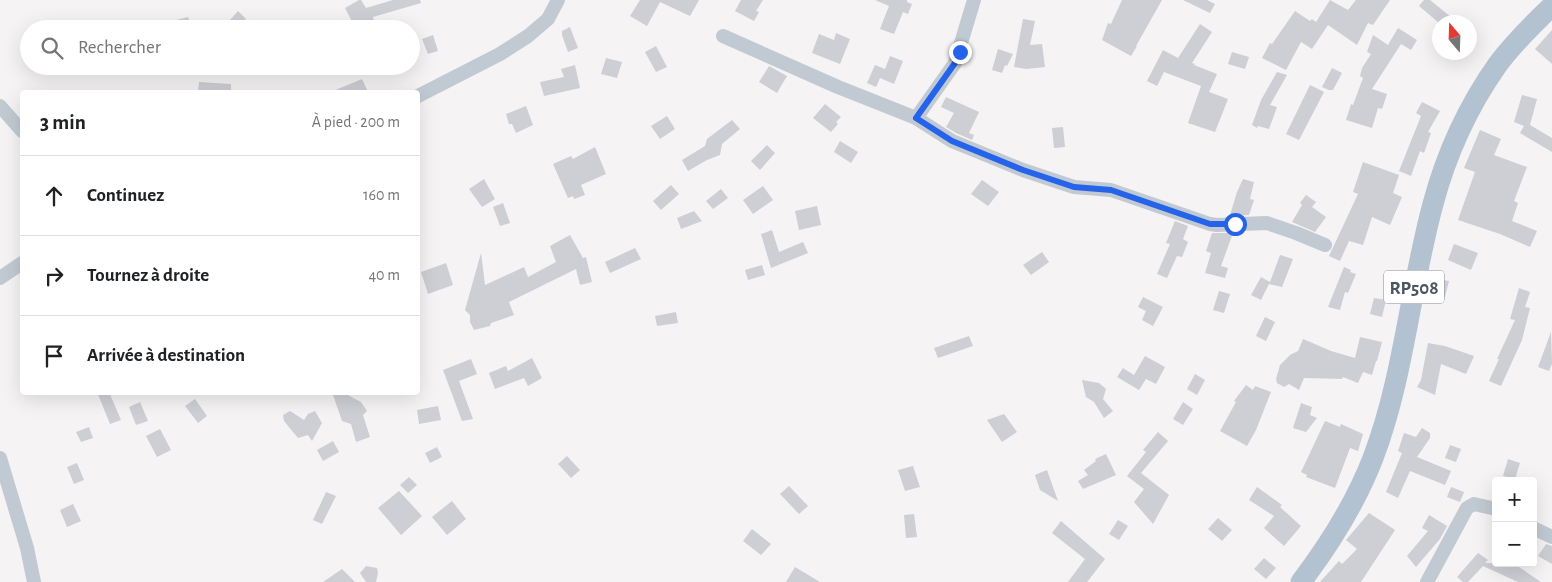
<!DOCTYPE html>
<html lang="fr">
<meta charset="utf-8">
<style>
body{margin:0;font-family:"Alegreya Sans",sans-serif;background:#f6f6f6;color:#202124}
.controls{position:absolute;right:15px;bottom:15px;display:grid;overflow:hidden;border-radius:5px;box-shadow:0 5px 20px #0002}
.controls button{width:45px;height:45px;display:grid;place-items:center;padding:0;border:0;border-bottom:1px solid #e0e0e0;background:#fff;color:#202124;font:25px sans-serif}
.compass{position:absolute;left:1432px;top:15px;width:45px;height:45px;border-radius:50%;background:#fff;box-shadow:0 5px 20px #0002;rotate:341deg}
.stop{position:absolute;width:15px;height:15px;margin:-11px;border:4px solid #2563eb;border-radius:50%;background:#fff}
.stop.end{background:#2563eb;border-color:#fff;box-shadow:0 1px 5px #0008}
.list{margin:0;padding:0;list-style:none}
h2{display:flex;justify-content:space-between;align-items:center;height:65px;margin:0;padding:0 20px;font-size:21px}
h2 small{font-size:16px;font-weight:400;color:#757577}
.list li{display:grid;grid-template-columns:32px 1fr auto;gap:15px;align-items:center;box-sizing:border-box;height:80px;padding:0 20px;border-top:1px solid #e0e0e0}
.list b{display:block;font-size:19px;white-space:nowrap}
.list em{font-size:16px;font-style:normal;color:#757577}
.icon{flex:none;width:28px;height:28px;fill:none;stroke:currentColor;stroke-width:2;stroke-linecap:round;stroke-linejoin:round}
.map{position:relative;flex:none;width:1552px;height:582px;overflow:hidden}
.search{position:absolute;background:#fff;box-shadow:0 5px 20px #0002;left:20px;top:20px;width:400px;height:55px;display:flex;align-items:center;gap:12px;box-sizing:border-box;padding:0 18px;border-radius:28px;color:#757577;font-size:19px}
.panel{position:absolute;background:#fff;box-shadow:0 5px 20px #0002;left:20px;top:90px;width:400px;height:305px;border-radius:5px}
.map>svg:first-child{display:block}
.building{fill:#cdcfd5}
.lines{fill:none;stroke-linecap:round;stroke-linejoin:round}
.minor{stroke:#c1cad2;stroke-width:14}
.primary{stroke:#b3c2d1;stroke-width:21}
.route{stroke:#2563eb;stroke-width:6}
.labels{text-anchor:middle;stroke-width:4.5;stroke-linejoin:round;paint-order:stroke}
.shield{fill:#fff;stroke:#808990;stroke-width:1}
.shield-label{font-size:19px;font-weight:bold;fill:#4a5661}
</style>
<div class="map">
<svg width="1552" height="582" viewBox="0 0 1552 582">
<rect width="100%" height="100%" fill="#f5f3f3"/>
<g class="building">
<polygon points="359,0 361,0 366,8 393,0 420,0 421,3 373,17 376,29 356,29 345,8"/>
<polygon points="640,0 699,0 690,16 660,2 647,26 630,16"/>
<polygon points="741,0 763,0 756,11 759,12 754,21 735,11"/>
<polygon points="875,0 907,0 907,2 912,4 908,14 903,12 894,34 880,29 889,6"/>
<polygon points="1122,0 1162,0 1136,46 1137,46 1131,56 1102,40 1108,23 1111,24"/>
<polygon points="1183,0 1207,0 1215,4 1210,13"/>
<polygon points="1330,0 1348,10 1356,0 1390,0 1373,25 1368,23 1357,45 1328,25 1312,49 1301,42 1286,70 1262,58 1270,43 1272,44 1295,11 1310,21 1312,19 1316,22"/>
<polygon points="1424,0 1430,0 1457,22 1438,22 1419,6"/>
<polygon points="238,11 246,19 236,29 222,29"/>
<polygon points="188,17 192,29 158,29 157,25"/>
<polygon points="1023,19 1035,21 1030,45 1042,44 1045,67 1026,69 1014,67"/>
<polygon points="1200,24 1212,32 1192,63 1195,64 1194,65 1217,74 1209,92 1228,99 1215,132 1188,123 1201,86 1164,72 1157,86 1147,81 1163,50 1178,58"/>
<polygon points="570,27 578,48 568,52 562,35 562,31"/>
<polygon points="1398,28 1417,40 1411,50 1401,44 1372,89 1387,94 1382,109 1378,108 1372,128 1346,120 1351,104 1353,105 1363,78 1360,76 1362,68 1371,54 1367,52 1373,35 1388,45"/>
<polygon points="1552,30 1552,64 1535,49"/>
<polygon points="836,33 850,39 840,64 812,53 819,34 834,40"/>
<polygon points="433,35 438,51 428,54 422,39"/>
<polygon points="656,46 667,67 656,72 645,52"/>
<polygon points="998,49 1013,54 1007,66 1005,65 1002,73 992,70"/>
<polygon points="1232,52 1249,57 1245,69 1228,64"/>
<polygon points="890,56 903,61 894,84 880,78 876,87 867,83 875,65 885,69"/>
<polygon points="606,58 622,62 617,78 601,74"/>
<polygon points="575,65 580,88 544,96 540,82 564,77 561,69"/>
<polygon points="769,66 787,76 777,93 759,82"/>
<polygon points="1332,68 1342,73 1333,90 1329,90 1322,87"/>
<polygon points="1277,72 1287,75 1270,105 1277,107 1269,129 1258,126 1257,128 1252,125 1261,100"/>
<polygon points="362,79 368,92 334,92 333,91"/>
<polygon points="199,82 231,84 231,92 198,92"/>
<polygon points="1310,85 1324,92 1299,140 1286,134"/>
<polygon points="1522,95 1537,99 1530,125 1552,138 1552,152 1520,133 1524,126 1514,122"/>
<polygon points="946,97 979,112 969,133 974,135 972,140 956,133 946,127 954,113 941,107"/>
<polygon points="1422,102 1440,111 1428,132 1431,133 1424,153 1420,151 1411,176 1399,171 1421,116 1416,113"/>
<polygon points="825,104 841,117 836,122 838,124 831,132 813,118"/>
<polygon points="526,106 533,125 516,133 512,124 509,124 506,114"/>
<polygon points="667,116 675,129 660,139 651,126"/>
<polygon points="732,120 740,129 722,144 720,155 707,160 688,171 682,160 705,146 707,139"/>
<polygon points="1063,127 1065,147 1054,148 1052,128"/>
<polygon points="1480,130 1501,139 1494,155 1527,167 1514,201 1518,203 1512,221 1537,231 1530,247 1500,234 1458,220 1475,172 1464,168"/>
<polygon points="840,141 858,152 851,163 834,152"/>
<polygon points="767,145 775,153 760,170 751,161"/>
<polygon points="595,147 606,174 581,185 585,195 574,199 573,196 568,198 553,164 571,156 573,159"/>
<polygon points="1363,162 1399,175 1393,193 1402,197 1390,225 1372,217 1363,245 1349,241 1340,261 1329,256 1358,194 1353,192"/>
<polygon points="484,179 495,199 482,207 469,189"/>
<polygon points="1243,179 1254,182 1250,199 1254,200 1249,215 1233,216 1230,215 1237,192"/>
<polygon points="982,180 999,192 988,206 971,194"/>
<polygon points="671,185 679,194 661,210 653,201"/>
<polygon points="763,186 773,200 753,214 743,200"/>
<polygon points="721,189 728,198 713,209 706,201"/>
<polygon points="1306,195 1316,202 1312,207 1326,217 1315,232 1292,222 1302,205 1300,203"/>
<polygon points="503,203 510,223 500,226 493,207"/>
<polygon points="817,206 821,225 799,230 795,211"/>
<polygon points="694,211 702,221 681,229 677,218"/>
<polygon points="1175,221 1188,226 1183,239 1188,242 1182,257 1177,256 1167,278 1157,274 1170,244 1166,243"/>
<polygon points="772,230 779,252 803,242 808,253 771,268 761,234"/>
<polygon points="1212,233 1233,233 1221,266 1228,268 1225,278 1205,273 1211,253 1206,251"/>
<polygon points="570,235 583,258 586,257 592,282 580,285 576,269 509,302 514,315 491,323 490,326 474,330 470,322 470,315 465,310 481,253 485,285 524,267 528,277 556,262 550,246"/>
<polygon points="1454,244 1478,253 1471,270 1448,260"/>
<polygon points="635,248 641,259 610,273 605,262"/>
<polygon points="1042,252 1049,262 1031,275 1023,265"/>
<polygon points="1280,255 1293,259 1282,287 1269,284 1270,282 1261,300 1251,295 1261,277 1270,282"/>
<polygon points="446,263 453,285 428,294 421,272"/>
<polygon points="762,265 765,275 748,280 745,270"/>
<polygon points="1344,267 1351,270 1350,272 1356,274 1348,293 1345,292 1340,310 1328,307"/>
<polygon points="1437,279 1449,281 1445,297 1433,294"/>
<polygon points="1519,288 1530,292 1525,307 1530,308 1522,340 1501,386 1489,381 1499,359 1497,359 1515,320 1510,319"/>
<polygon points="1219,291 1230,294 1224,313 1213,310"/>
<polygon points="1143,297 1163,307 1153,326 1142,320 1146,311 1138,307"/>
<polygon points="1374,298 1386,300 1382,317 1370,314"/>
<polygon points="676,312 678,323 657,326 655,316"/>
<polygon points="1265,317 1275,322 1266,341 1256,336"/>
<polygon points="1551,332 1552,364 1549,371 1538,367"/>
<polygon points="969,336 973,346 938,358 934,348"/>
<polygon points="1360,337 1382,342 1377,361 1376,361 1372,375 1363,372 1358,383 1343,377 1342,379 1304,378 1299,390 1289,384 1284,387 1277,383 1276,379 1280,365 1290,355 1298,351 1303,339 1331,351 1355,358"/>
<polygon points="1428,343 1445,346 1474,356 1466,374 1441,364 1435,395 1417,387 1421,380"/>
<polygon points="1145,356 1165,367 1156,384 1146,379 1139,390 1117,377 1123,368 1134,375"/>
<polygon points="532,358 542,378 528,386 524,378 495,389 489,373 506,366 508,371"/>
<polygon points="471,359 477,374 459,381 473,419 462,421 443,370"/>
<polygon points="1195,374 1205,380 1197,395 1187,389"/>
<polygon points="1082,380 1099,383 1106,389 1103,399 1113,411 1104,418 1094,402 1086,397"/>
<polygon points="1246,385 1253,390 1255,386 1271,392 1256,430 1247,446 1220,431 1236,402 1234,401"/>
<polygon points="97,392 109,392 121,420 110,424"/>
<polygon points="332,392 342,392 361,402 367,411 363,415 370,437 356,442 351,424 342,421"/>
<polygon points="195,399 207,416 198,423 185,406"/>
<polygon points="140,402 148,421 136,425 129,407"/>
<polygon points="1183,402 1193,409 1183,425 1173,419"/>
<polygon points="1301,403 1312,407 1310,415 1317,418 1306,432 1293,428"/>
<polygon points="438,406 441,420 419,424 417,410"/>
<polygon points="290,411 304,420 308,414 315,411 322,423 312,441 308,435 298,438 284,421 283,415"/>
<polygon points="1004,414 1017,432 1002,442 987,420"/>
<polygon points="1325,421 1340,427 1341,424 1363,434 1358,451 1350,448 1335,488 1306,477 1307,475 1301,472"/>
<polygon points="89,427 93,438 81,442 76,432"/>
<polygon points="1422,428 1430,433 1430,438 1417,457 1451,471 1445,485 1410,471 1398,498 1386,492 1402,453 1398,451 1404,433 1416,437"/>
<polygon points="160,429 171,450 157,457 146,436"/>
<polygon points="1158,432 1168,441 1141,473 1169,495 1153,524 1134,502 1144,489 1127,476 1146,452 1143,450"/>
<polygon points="333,441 339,452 323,461 317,450"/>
<polygon points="1450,445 1461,449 1456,462 1445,458"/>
<polygon points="437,447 442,457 430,463 425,453"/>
<polygon points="1106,454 1116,475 1083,489 1078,481 1088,475 1084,470 1096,461 1095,459"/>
<polygon points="567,456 580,470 571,478 558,464"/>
<polygon points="1508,459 1520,463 1515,479 1503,476"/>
<polygon points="77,463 84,480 74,484 67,467"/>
<polygon points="913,466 920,487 905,491 898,470"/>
<polygon points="1047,470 1058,501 1040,490 1035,475"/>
<polygon points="409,477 417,485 408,493 400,485"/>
<polygon points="789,486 808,506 799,514 780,494"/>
<polygon points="1257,487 1282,505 1280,507 1301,526 1284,546 1264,528 1274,516 1249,500"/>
<polygon points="1451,487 1464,492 1460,502 1447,497"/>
<polygon points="399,491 422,516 401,535 378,508"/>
<polygon points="326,492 336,496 322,524 313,520"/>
<polygon points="452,501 466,519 447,535 432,517"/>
<polygon points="73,504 81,521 67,527 60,510"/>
<polygon points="1369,513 1395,530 1361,582 1320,582 1339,561 1342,564 1357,549 1346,540"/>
<polygon points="914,514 917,537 906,538 904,515"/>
<polygon points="1429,515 1447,526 1440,539 1416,567 1407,556 1428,531 1422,528"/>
<polygon points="1218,518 1232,530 1222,541 1208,529"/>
<polygon points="1118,520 1128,526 1119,540 1109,534"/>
<polygon points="1061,521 1105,559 1087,582 1068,582 1085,559 1052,533"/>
<polygon points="752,529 771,544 761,555 743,541"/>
<polygon points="1546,544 1552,546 1552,564 1538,556"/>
<polygon points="1478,553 1488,560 1485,563 1513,563 1541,582 1518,582 1483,566 1468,582 1463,582 1457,577"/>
<polygon points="1264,558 1276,568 1266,579 1254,569"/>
<polygon points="366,566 377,568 378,573 376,582 366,582 360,573"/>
<polygon points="795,567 820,582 786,582"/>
<polygon points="342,569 355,582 323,582"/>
</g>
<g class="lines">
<g class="minor">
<polyline points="723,36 838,87 916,118 952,141 1023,170 1074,187 1111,190 1210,224 1217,225 1267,223 1296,233 1325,245"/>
<polyline points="418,96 500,54 528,36 548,19 558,0"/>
<polyline points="0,106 22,131"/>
<polyline points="916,118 955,63 974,0"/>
<polyline points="0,278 22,263"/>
<polyline points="0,458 27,548 34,582"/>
<polyline points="1533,528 1552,537"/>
<polyline points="1427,582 1467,508 1474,504 1496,509"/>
</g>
<path class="primary" d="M1301,582C1329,545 1356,502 1373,458C1404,377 1410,288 1433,204C1446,155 1469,105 1498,64C1514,43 1533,24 1552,6"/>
</g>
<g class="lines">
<polyline class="route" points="960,52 955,63 916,118 952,141 1023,170 1074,187 1111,190 1210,224 1235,224"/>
</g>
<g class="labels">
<rect class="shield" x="1384" y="270.5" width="60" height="33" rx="4"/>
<g class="shield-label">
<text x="1414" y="294">RP508</text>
</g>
</g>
</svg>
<div class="controls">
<button>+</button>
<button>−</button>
</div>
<svg class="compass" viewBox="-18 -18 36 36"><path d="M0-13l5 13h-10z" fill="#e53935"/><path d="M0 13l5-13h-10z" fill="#757577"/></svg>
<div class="stop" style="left:1235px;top:224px"></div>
<div class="stop end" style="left:960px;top:52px"></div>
<div class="search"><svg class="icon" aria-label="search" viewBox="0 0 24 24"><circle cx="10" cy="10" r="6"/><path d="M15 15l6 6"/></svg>Rechercher</div>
<section class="panel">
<h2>3 min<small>À pied · 200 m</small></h2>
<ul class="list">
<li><svg class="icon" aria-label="ahead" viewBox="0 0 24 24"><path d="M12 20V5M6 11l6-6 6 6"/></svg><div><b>Continuez</b></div><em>160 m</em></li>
<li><svg class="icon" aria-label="right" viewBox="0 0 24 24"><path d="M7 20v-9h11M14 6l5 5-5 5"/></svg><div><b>Tournez à droite</b></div><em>40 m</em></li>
<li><svg class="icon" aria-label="arrive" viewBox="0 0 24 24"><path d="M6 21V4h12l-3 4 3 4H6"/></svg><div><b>Arrivée à destination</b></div></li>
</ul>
</section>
</div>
